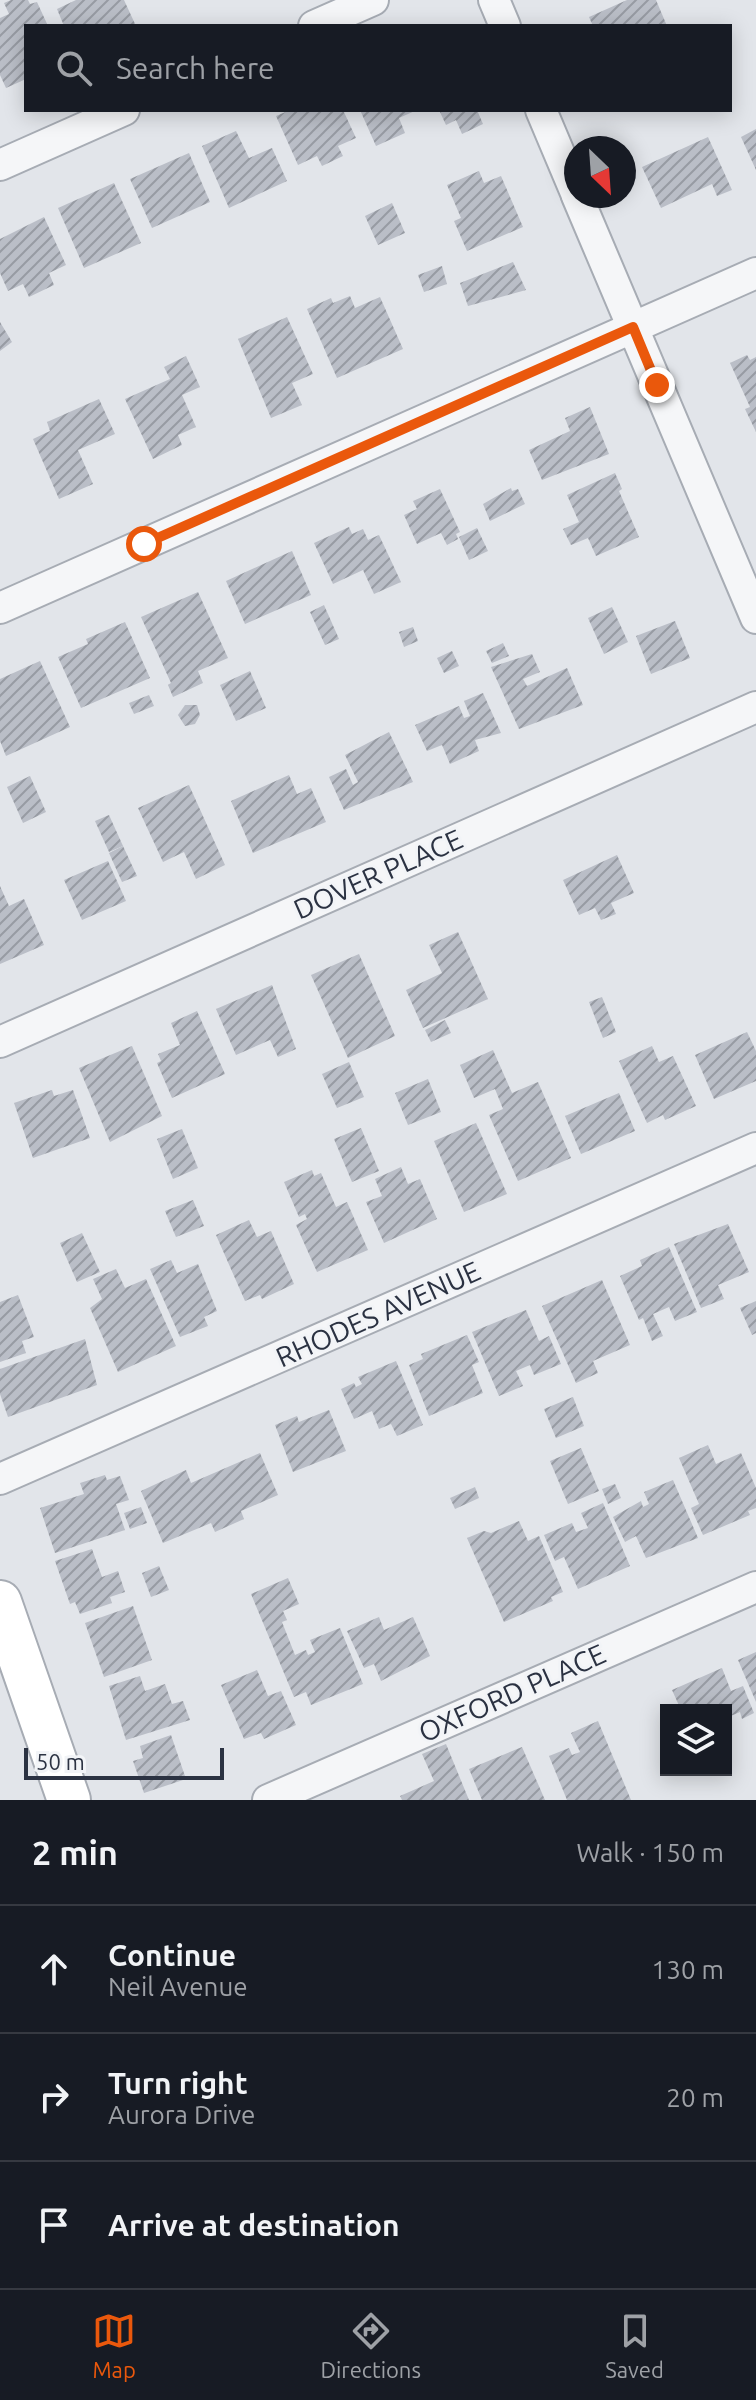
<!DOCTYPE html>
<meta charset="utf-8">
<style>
body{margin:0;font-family:Ubuntu,sans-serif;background:#20242c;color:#f1f3f6}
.controls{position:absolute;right:24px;bottom:24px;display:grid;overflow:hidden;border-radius:0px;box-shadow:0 4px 20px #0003}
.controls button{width:72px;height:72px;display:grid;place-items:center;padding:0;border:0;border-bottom:2px solid #363941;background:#171b24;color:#f1f3f6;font:40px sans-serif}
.compass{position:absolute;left:564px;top:136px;width:72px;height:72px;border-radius:50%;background:#171b24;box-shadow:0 4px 20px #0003;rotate:155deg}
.scale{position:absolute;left:24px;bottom:20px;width:200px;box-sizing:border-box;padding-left:8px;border:4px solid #2b3242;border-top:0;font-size:22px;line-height:28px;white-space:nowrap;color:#2b3242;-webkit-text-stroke:6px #f2f4f7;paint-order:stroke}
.stop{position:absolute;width:24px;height:24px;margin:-18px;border:6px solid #ea580c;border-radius:50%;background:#fff}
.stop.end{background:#ea580c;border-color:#fff;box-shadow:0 2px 8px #0008}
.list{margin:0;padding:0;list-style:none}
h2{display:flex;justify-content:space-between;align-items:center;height:104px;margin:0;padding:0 32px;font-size:34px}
h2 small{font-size:26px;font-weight:400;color:#9ea1a6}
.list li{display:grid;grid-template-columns:52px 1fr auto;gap:24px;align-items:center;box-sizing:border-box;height:128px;padding:0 32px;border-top:2px solid #363941}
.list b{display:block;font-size:30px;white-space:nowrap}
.list p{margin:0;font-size:26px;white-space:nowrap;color:#9ea1a6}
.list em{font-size:26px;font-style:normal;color:#9ea1a6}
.icon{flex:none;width:44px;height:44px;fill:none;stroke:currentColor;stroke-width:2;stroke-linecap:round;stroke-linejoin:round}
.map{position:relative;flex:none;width:756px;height:1800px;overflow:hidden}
.search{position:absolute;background:#171b24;box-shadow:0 4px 20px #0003;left:24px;right:24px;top:24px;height:88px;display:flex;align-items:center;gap:20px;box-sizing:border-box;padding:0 28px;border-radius:0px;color:#9ea1a6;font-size:30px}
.sheet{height:488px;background:#171b24}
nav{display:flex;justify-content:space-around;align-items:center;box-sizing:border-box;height:112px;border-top:2px solid #363941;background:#171b24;font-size:22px;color:#9ea1a6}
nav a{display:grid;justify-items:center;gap:4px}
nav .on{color:#ea580c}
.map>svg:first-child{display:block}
.building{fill:url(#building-hatch)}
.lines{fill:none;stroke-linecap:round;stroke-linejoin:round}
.street-casing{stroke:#a7acb4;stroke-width:34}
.secondary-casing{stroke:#a7acb4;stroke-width:46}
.street{stroke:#f5f6f8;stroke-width:30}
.secondary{stroke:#fff;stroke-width:42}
.route{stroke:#ea580c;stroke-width:10}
.labels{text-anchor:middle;stroke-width:6;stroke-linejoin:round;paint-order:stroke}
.street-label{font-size:28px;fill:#2b3242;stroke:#f2f4f7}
</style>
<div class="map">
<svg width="756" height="1800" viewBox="0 0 756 1800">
<defs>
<pattern id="building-hatch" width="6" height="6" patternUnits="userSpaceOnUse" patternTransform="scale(2)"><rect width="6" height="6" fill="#babec7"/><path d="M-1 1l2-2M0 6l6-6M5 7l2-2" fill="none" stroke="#979ba3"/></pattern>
</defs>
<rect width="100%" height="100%" fill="#e2e5ea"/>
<g class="building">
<polygon points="11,0 28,0 30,4 37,2 48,26 26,26 26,79 6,88 0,75 0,18 9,14 4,3"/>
<polygon points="76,0 124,0 136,26 64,26 57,9"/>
<polygon points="627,0 656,0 667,26 593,26 589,17"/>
<polygon points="290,110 343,110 356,138 338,146 343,156 322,166 317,156 298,165 276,116"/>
<polygon points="360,110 417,110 399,118 405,133 376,146"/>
<polygon points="439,110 477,110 483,124 462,134 456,120 446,125"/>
<polygon points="756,129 756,170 741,137"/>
<polygon points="236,131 249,158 272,148 287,181 229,208 202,146"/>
<polygon points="708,137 732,190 717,196 712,184 661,208 642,167"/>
<polygon points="189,153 210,202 152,228 130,179"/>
<polygon points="479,171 484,183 501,176 523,227 467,251 454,221 461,218 447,185"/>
<polygon points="114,183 141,243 84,268 58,208"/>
<polygon points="392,203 405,233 378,245 365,216"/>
<polygon points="44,217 66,265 49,273 54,285 29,297 23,284 8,291 0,273 0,239"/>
<polygon points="513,262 526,290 468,306 460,283"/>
<polygon points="442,266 447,284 424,292 418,275"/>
<polygon points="350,296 355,308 380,297 403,349 337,378 307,309 331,298 333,303"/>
<polygon points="287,317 313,374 292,383 302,405 271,418 238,339"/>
<polygon points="0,322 12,342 0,351"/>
<polygon points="747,355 750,360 756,357 756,432 745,409 750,407 730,363"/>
<polygon points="186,356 200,387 182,395 196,427 178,435 182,445 153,459 125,399 170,379 164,367"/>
<polygon points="99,399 115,434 78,450 93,484 59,499 33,439 50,431 47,422"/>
<polygon points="590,407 609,454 542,480 529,450 570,431 565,418"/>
<polygon points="615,473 622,489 619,491 639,537 596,556 588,538 571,545 563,529 579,522 567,495"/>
<polygon points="511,488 512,491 518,489 525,504 490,521 483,504"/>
<polygon points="440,489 460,532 456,534 458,539 447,545 441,533 417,544 404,515 417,509 413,501"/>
<polygon points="349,527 352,534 363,529 368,540 379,535 401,582 374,594 363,570 333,584 314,543"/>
<polygon points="477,528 488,551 469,560 459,537"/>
<polygon points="292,551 311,595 245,624 226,581"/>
<polygon points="198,592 228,658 198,671 203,683 173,697 168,685 171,683 141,617"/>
<polygon points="324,605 339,639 325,645 310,612"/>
<polygon points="612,607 628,642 604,654 588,618"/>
<polygon points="675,621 690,658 651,674 636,636"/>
<polygon points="125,622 150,678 81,708 58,657 88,644 86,639"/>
<polygon points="413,627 418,641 404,647 399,632"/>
<polygon points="503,643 509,656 492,663 486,651"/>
<polygon points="452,651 459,666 444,673 437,658"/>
<polygon points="532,654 540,672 523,679 527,686 567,668 583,705 519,729 491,667"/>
<polygon points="40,661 70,727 6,756 0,741 0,679"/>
<polygon points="250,671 266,708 236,721 220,685"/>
<polygon points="483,693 501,733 475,740 479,751 450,764 442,745 427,751 415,725 459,706 464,718 470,716 464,701"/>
<polygon points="149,695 154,706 134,714 129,703"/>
<polygon points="185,705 197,705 200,715 195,724 185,726 178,715"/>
<polygon points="389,732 413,782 344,810 329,777 346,769 353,785 358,782 345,755"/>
<polygon points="289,775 297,794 311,788 326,822 253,853 231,801"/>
<polygon points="30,776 46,812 23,823 7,787"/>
<polygon points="189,785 225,865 196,879 184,852 163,862 138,808"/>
<polygon points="109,815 123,846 109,852 95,821"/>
<polygon points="123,846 137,876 122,882 109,853"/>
<polygon points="617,855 634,893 611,903 616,914 601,920 595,908 579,915 563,880"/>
<polygon points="108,861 126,901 82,920 64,880"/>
<polygon points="0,886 9,906 24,899 44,945 0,964"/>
<polygon points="458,932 488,999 423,1028 406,990 442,973 429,945"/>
<polygon points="359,954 395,1036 348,1058 311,975"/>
<polygon points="272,985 296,1049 278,1057 270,1040 236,1055 216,1009"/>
<polygon points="602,997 616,1032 603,1038 589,1002"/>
<polygon points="197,1011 225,1074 172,1098 157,1063 161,1061 158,1054 180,1045 171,1023"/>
<polygon points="445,1020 451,1033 431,1042 425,1030"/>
<polygon points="747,1032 756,1051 756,1081 714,1099 695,1055"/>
<polygon points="132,1046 162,1116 110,1142 79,1068"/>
<polygon points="652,1046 659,1062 673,1056 696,1106 665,1120 663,1115 647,1123 619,1061"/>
<polygon points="493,1050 512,1093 538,1082 571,1158 518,1181 489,1115 503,1109 495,1089 474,1098 460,1065"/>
<polygon points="349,1062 364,1097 337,1108 322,1074"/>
<polygon points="428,1079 441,1112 408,1125 395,1093"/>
<polygon points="52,1090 54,1096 73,1090 90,1138 33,1158 14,1103"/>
<polygon points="619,1093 635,1131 581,1154 565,1116"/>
<polygon points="476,1123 507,1194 464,1212 434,1141"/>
<polygon points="361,1128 379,1171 352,1182 334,1139"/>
<polygon points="182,1129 198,1168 173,1179 157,1139"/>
<polygon points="401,1167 408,1184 420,1179 437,1219 384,1243 366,1202 382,1196 375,1179"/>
<polygon points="312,1170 314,1176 321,1173 336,1207 347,1202 368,1250 317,1272 296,1225 307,1219 305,1214 299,1217 284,1182"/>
<polygon points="193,1200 204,1226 176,1237 165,1211"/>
<polygon points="249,1220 257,1237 271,1231 294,1284 262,1299 260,1295 245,1301 216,1235"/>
<polygon points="728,1224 749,1272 718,1285 724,1299 701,1308 674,1244"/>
<polygon points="82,1233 100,1272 77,1282 60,1243"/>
<polygon points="669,1247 697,1312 675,1321 669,1307 653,1314 663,1336 652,1341 643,1318 639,1320 620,1276 642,1266 640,1260"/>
<polygon points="171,1260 177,1273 198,1264 217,1311 204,1317 208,1326 180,1337 150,1269"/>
<polygon points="116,1269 125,1288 146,1279 176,1346 118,1372 90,1308 102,1299 93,1279"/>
<polygon points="602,1280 630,1345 593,1361 598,1373 576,1383 542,1306"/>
<polygon points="18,1295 34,1337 22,1341 26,1353 0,1362 0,1302"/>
<polygon points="756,1301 756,1333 752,1335 740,1308"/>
<polygon points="526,1310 539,1341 549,1336 561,1364 534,1375 530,1365 516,1371 523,1386 499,1396 472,1332"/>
<polygon points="467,1335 479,1362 472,1365 483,1393 429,1416 409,1365 423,1359 421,1354"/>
<polygon points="85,1339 97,1385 8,1417 0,1394 0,1369"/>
<polygon points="396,1361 423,1425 397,1436 391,1424 379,1429 372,1411 354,1419 341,1389 354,1383 356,1387 362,1384 358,1377"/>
<polygon points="573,1397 584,1426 556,1438 544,1409"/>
<polygon points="329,1410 346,1451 293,1472 275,1425 297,1416 299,1422"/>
<polygon points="708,1445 716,1464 741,1453 756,1488 756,1508 748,1511 750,1515 703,1535 691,1508 699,1504 679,1458"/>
<polygon points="581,1448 599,1491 568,1504 550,1461"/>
<polygon points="260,1453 278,1495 241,1511 244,1519 215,1532 211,1523 163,1543 141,1491 186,1470 191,1483"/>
<polygon points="105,1475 107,1480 120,1476 129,1500 116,1504 125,1530 55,1553 40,1508 84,1494 80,1483"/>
<polygon points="673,1480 698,1538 646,1558 636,1536 625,1542 613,1517 641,1501 643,1507 649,1504 644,1492"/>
<polygon points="615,1484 621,1498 608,1504 602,1489"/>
<polygon points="475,1487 479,1498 455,1509 450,1498"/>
<polygon points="603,1503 630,1566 578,1589 564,1557 555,1561 544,1535 572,1523 576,1532 588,1528 581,1513"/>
<polygon points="141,1507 147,1523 130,1529 124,1513"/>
<polygon points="519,1521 528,1541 539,1536 563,1592 551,1597 553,1601 504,1622 467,1538 484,1531 491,1533"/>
<polygon points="92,1549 102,1577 118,1571 125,1592 110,1597 112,1603 80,1614 75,1602 70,1604 55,1561"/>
<polygon points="159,1566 169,1590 151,1597 142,1573"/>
<polygon points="288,1578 299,1604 283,1611 287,1620 282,1622 295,1655 306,1650 308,1655 315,1652 310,1640 340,1628 363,1684 311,1705 306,1692 294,1697 251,1594"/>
<polygon points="133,1606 152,1660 104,1677 85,1623"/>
<polygon points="379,1617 384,1630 413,1617 430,1656 381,1681 374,1664 364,1668 347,1631"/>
<polygon points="756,1652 756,1702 738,1660"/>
<polygon points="722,1668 731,1691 743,1686 754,1713 742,1719 740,1712 726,1718 726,1710 681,1710 672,1690"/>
<polygon points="257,1670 268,1696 281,1691 296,1725 264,1739 261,1733 244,1739 221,1685"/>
<polygon points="140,1676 145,1691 165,1684 172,1704 183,1701 190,1720 126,1740 109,1686"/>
<polygon points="598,1721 631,1800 567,1800 549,1756 569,1748 572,1755 580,1752 571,1733"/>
<polygon points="171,1735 186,1779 144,1793 133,1761 143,1758 140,1746"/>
<polygon points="446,1744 469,1800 402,1800 400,1796 434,1781 422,1754"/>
<polygon points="522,1747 545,1800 482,1800 469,1769"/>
</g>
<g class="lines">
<defs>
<g id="street">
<polyline points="494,0 505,26"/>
<polyline points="314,26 373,0"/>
<polyline points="541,110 576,193"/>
<polyline points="0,165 124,110"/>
<polyline points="577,196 756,618"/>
<polyline points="0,608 756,273"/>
<polyline points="0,1042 756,707"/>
<polyline points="0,1479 756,1148"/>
<polyline points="268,1800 756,1587"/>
</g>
<polyline id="secondary" points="0,1602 69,1800"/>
</defs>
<use href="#street" class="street-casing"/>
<use href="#secondary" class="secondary-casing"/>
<use href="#street" class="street"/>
<use href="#secondary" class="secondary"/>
</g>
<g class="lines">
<polyline class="route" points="144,544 633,327 657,385"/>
</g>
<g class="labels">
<g class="street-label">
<text transform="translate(378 874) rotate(-24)" y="10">DOVER PLACE</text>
<text transform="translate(378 1314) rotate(-24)" y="10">RHODES AVENUE</text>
<text transform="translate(512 1693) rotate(-24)" y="10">OXFORD PLACE</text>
</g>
</g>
</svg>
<div class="controls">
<button><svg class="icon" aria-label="layers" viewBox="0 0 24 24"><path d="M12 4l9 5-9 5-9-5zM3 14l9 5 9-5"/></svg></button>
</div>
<svg class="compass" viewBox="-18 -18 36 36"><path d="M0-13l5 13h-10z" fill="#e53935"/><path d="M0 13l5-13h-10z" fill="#9ea1a6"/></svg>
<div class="scale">50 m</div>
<div class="stop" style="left:144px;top:544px"></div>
<div class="stop end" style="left:657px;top:385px"></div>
<div class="search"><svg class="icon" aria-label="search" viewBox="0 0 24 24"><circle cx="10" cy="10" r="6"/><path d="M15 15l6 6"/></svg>Search here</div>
</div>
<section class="sheet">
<h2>2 min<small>Walk · 150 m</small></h2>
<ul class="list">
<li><svg class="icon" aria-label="ahead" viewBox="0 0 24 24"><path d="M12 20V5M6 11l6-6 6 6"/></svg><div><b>Continue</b><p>Neil Avenue</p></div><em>130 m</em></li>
<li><svg class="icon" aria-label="right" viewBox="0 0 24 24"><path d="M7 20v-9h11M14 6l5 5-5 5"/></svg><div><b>Turn right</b><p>Aurora Drive</p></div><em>20 m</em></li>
<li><svg class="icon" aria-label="arrive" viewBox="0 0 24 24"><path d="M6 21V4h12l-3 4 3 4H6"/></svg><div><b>Arrive at destination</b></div></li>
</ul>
</section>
<nav>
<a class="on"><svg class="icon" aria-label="map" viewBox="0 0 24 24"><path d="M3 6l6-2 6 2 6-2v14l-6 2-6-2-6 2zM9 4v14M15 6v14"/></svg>Map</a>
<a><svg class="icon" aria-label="directions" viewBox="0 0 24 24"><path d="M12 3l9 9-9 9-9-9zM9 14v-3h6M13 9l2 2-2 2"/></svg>Directions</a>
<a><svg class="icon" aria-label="saved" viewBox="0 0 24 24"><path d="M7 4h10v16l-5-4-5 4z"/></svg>Saved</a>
</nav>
